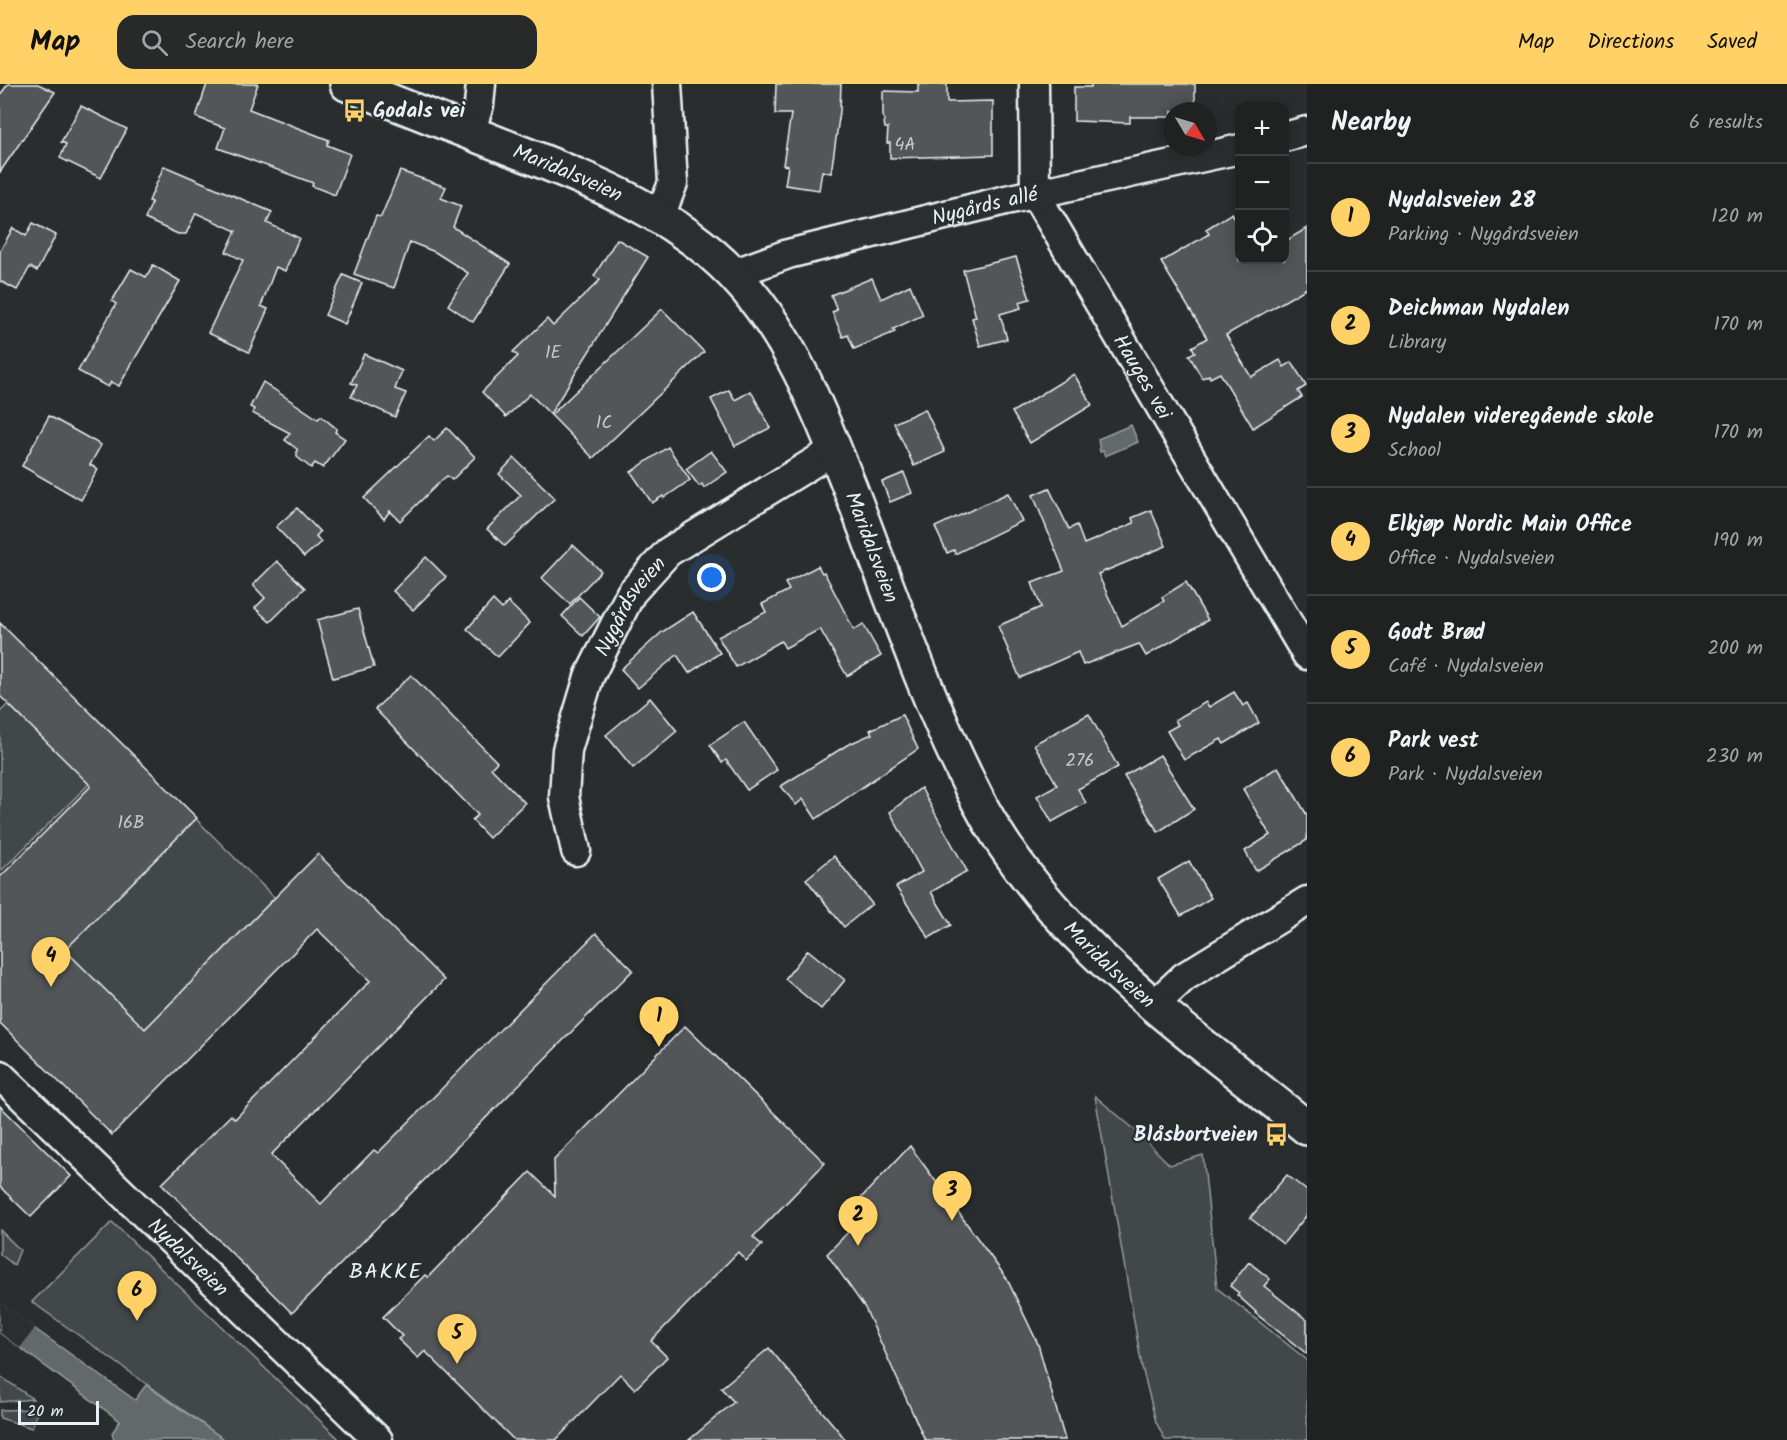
<!DOCTYPE html>
<meta charset="utf-8">
<style>
body{margin:0;font-family:Kalam,sans-serif;background:#282a2a;color:#f1f3f6}
.controls{position:absolute;right:18px;top:18px;display:grid;overflow:hidden;border-radius:12px;box-shadow:0 3px 15px #0003}
.controls button{width:54px;height:54px;display:grid;place-items:center;padding:0;border:0;border-bottom:2px solid #3d3f40;background:#202222;color:#f1f3f6;font:30px sans-serif}
.compass{position:absolute;left:1163px;top:18px;width:54px;height:54px;border-radius:50%;background:#202222;box-shadow:0 3px 15px #0003;rotate:128deg}
.scale{position:absolute;left:18px;bottom:15px;width:81px;box-sizing:border-box;padding-left:6px;border:3px solid #e8f1f8;border-top:0;font-size:16px;line-height:21px;white-space:nowrap;color:#e8f1f8;-webkit-text-stroke:4px #2a2d2e;paint-order:stroke}
.you{position:absolute;left:712px;top:494px;width:21px;height:21px;margin:-15px;border:4px solid #fff;border-radius:50%;background:#1a73e8;box-shadow:0 0 0 9px #1a73e833}
.badge{display:grid;place-items:center;width:39px;height:39px;border-radius:50%;background:#ffd166;color:#111;font-size:20px;font-weight:700}
.pin{position:absolute;translate:-50% -50px;filter:drop-shadow(0 2px 3px #0008)}
.pin::after{content:'';position:absolute;top:32px;width:21px;height:18px;background:inherit;clip-path:polygon(0 0,100% 0,50% 100%)}
.list{margin:0;padding:0;list-style:none}
h2{display:flex;justify-content:space-between;align-items:center;height:78px;margin:0;padding:0 24px;font-size:26px}
h2 small{font-size:20px;font-weight:400;color:#a2a4a5}
.list li{display:grid;grid-template-columns:39px 1fr auto;gap:18px;align-items:center;box-sizing:border-box;height:108px;padding:0 24px;border-top:2px solid #3d3f40}
.list b{display:block;font-size:22px;white-space:nowrap}
.list p{margin:0;font-size:20px;white-space:nowrap;color:#a2a4a5}
.list em{font-size:20px;font-style:normal;color:#a2a4a5}
.icon{flex:none;width:33px;height:33px;fill:none;stroke:currentColor;stroke-width:2;stroke-linecap:round;stroke-linejoin:round}
.map{position:relative;flex:none;width:1307px;height:1356px;overflow:hidden}
header{display:flex;align-items:center;gap:36px;box-sizing:border-box;height:84px;padding:0 30px;background:#ffd166;color:#111}
header strong{font-size:28px}
nav{display:flex;gap:33px;margin-inline-start:auto;font-size:21px}
.search{width:420px;height:54px;background:#282a2a;display:flex;align-items:center;gap:15px;box-sizing:border-box;padding:0 21px;border-radius:18px;color:#a2a4a5;font-size:22px}
main{display:flex}
aside{flex:1;background:#202222}
.map>svg:first-child{display:block}
.green{fill:#424648;stroke:#959ca0;stroke-width:1.5}
.water{fill:#63686b;stroke:#989fa3;stroke-width:1.5}
.pier{fill:#2a2d2e}
.building{fill:#535759;stroke:#e8f1f8;stroke-width:1.5}
.lines{fill:none;stroke-linecap:round;stroke-linejoin:round}
.minor-casing{stroke:#e8f1f8;stroke-width:33}
.secondary-casing{stroke:#e8f1f8;stroke-width:38}
.minor{stroke:#2a2d2e;stroke-width:28}
.secondary{stroke:#2a2d2e;stroke-width:33}
.labels{text-anchor:middle;stroke-width:4.5;stroke-linejoin:round;paint-order:stroke}
.number-label{font-size:18px;fill:#c3cad0}
.poi-label{font-size:21px;font-weight:bold;fill:#e8f1f8;stroke:#2a2d2e;text-anchor:start}
.street-label{font-size:21px;fill:#e8f1f8;stroke:#2a2d2e}
.neighbourhood-label{font-size:22px;letter-spacing:1.5px;fill:#e8f1f8;stroke:#2a2d2e}
</style>
<header>
<strong>Map</strong>
<div class="search"><svg class="icon" aria-label="search" viewBox="0 0 24 24"><circle cx="10" cy="10" r="6"/><path d="M15 15l6 6"/></svg>Search here</div>
<nav><a>Map</a><a>Directions</a><a>Saved</a></nav>
</header>
<main>
<div class="map">
<svg width="1307" height="1356" viewBox="0 0 1307 1356">
<rect width="100%" height="100%" fill="#2a2d2e"/>
<filter id="ink" filterUnits="userSpaceOnUse"><feTurbulence type="fractalNoise" baseFrequency=".0167" numOctaves="2"/><feDisplacementMap in="SourceGraphic" scale="12" xChannelSelector="R" yChannelSelector="G"/><feConvolveMatrix kernelMatrix="1 2 1 2 8 2 1 2 1" color-interpolation-filters="sRGB"/></filter>
<g filter="url(#ink)">
<g class="green">
<polygon points="65,605 90,699 0,788 0,628 8,620 29,641"/>
<polygon points="195,734 276,815 144,946 63,865"/>
<polygon points="1095,1012 1134,1045 1170,1081 1203,1071 1217,1204 1307,1276 1307,1356 1165,1356 1156,1338 1142,1283"/>
<polygon points="112,1138 338,1354 337,1356 225,1356 32,1218"/>
<polygon points="0,1146 20,1166 14,1181 0,1170"/>
<polygon points="0,1292 33,1315 0,1318"/>
<polygon points="38,1325 32,1344 0,1334 0,1326"/>
</g>
<g class="water">
<polygon points="1131,341 1138,358 1105,372 1103,367 1100,368 1098,355"/>
<polygon points="0,1220 135,1316 146,1301 225,1356 114,1356 112,1349 120,1337 0,1249"/>
</g>
<polygon class="pier" points="0,1219 35,1244 20,1264 0,1249"/>
<g class="building">
<polygon points="8,0 38,0 55,8 0,88 0,11"/>
<polygon points="207,0 258,0 249,25 329,56 327,61 350,70 335,111 312,102 313,99 218,64 225,44 196,33"/>
<polygon points="776,0 841,0 840,27 831,89 822,87 819,106 785,101 788,82 783,81 791,30 775,30"/>
<polygon points="918,0 947,0 947,18 993,17 993,71 890,74 890,59 887,59 888,44 885,44 883,31 883,7 918,8"/>
<polygon points="1091,0 1195,0 1195,27 1172,27 1172,33 1130,33 1130,39 1074,37 1074,3 1091,3"/>
<polygon points="81,22 127,45 101,94 60,74 66,60 61,58"/>
<polygon points="164,82 272,128 267,139 299,154 285,187 276,183 261,222 268,225 249,268 208,249 243,176 226,168 236,147 196,129 186,150 178,150 145,135 152,118 149,117"/>
<polygon points="400,87 446,103 441,114 461,122 453,143 510,180 473,238 448,221 468,189 435,168 410,158 394,204 354,190 376,132 381,133"/>
<polygon points="1232,129 1239,141 1239,176 1284,176 1284,158 1307,144 1307,204 1226,251 1251,293 1280,276 1284,283 1292,278 1306,302 1298,307 1302,313 1253,344 1220,289 1210,294 1209,291 1202,294 1189,271 1195,268 1192,263 1207,254 1161,178 1209,150 1206,145"/>
<polygon points="33,139 56,151 37,187 30,183 17,206 0,197 0,167 13,144 26,152"/>
<polygon points="617,155 648,173 550,330 530,310 506,333 482,308 518,272 513,268 547,235 553,242 600,196 594,192"/>
<polygon points="1016,173 1030,215 1019,218 1021,224 1000,230 1007,255 980,262 972,234 976,233 963,186"/>
<polygon points="153,181 180,197 119,302 111,298 108,303 78,287 116,220 112,217 131,185 146,193"/>
<polygon points="343,191 362,199 345,240 325,231"/>
<polygon points="872,194 881,215 910,201 923,231 893,245 895,248 854,265 848,251 843,253 832,228 837,226 831,211"/>
<polygon points="662,225 704,268 593,374 551,331"/>
<polygon points="364,270 402,287 395,305 406,309 395,333 351,313 357,301 351,299"/>
<polygon points="1074,290 1092,321 1030,359 1012,328"/>
<polygon points="263,298 318,335 321,332 337,345 335,348 345,355 323,384 315,379 311,384 297,373 297,365 285,356 290,349 252,329 254,325 250,323"/>
<polygon points="729,306 735,316 751,307 770,344 735,362 711,315"/>
<polygon points="925,325 945,368 914,382 894,339"/>
<polygon points="49,332 101,361 90,381 98,385 81,416 22,382"/>
<polygon points="447,344 475,373 452,396 447,392 443,395 400,437 390,427 384,435 364,414 429,352 434,357"/>
<polygon points="668,363 690,396 664,414 663,412 652,419 631,388"/>
<polygon points="711,367 727,388 704,404 702,400 699,402 686,385"/>
<polygon points="514,374 555,414 505,462 487,445 521,411 499,390"/>
<polygon points="904,389 912,409 890,418 882,398"/>
<polygon points="1049,404 1069,445 1077,441 1084,460 1134,439 1132,434 1151,426 1166,462 1098,490 1122,542 1164,517 1162,513 1186,498 1208,536 1146,572 1139,560 1083,581 1078,568 1020,594 998,542 1041,523 1032,499 1064,487 1033,411"/>
<polygon points="1008,409 1022,437 955,470 954,466 947,469 935,443"/>
<polygon points="297,424 320,448 316,452 321,458 304,473 276,443"/>
<polygon points="573,461 601,487 570,520 542,494"/>
<polygon points="426,473 446,493 413,526 393,507"/>
<polygon points="277,477 305,504 270,538 255,524 265,514 253,501"/>
<polygon points="818,482 822,489 824,488 854,546 863,540 881,572 847,592 820,545 785,564 781,557 736,583 718,553 766,528 762,520 789,506 785,499"/>
<polygon points="579,513 600,533 583,552 562,532"/>
<polygon points="493,516 502,525 508,518 530,539 498,573 467,545"/>
<polygon points="358,525 374,583 333,594 317,536"/>
<polygon points="693,528 720,569 689,589 677,571 638,604 621,585 662,548"/>
<polygon points="0,539 197,734 65,866 145,945 318,770 444,896 271,1071 321,1120 374,1066 378,1069 596,849 633,886 292,1229 162,1100 231,1031 235,1035 370,897 317,845 112,1051 0,939 0,793 91,702 0,612"/>
<polygon points="411,591 497,678 491,684 525,719 489,754 472,736 478,731 375,625"/>
<polygon points="1234,608 1243,622 1248,619 1259,639 1224,660 1221,655 1184,676 1167,647 1178,641 1175,636 1206,618 1209,623"/>
<polygon points="650,614 677,647 633,684 606,651"/>
<polygon points="1089,630 1118,683 1078,705 1086,719 1052,738 1037,712 1057,701 1034,660"/>
<polygon points="902,631 918,665 816,735 803,715 796,721 781,702 847,661 872,650 870,646"/>
<polygon points="744,638 777,686 747,706 726,676 722,679 710,661"/>
<polygon points="1160,671 1194,725 1158,748 1124,692"/>
<polygon points="1278,683 1307,731 1307,756 1256,787 1245,767 1270,751 1243,705"/>
<polygon points="921,704 967,787 931,808 951,841 929,854 896,803 922,788 890,728"/>
<polygon points="834,772 872,820 844,843 806,795"/>
<polygon points="1189,777 1211,814 1181,832 1158,795"/>
<polygon points="808,866 845,896 821,925 785,895"/>
<polygon points="685,942 825,1079 753,1153 762,1161 746,1177 738,1168 651,1257 667,1273 635,1305 620,1290 556,1356 514,1356 425,1267 418,1274 398,1255 402,1252 383,1233 425,1191 428,1193 530,1088 555,1112 554,1076"/>
<polygon points="0,1022 71,1092 31,1133 0,1103"/>
<polygon points="910,1062 1007,1195 1038,1260 1065,1356 925,1356 865,1224 827,1170 853,1143 844,1132"/>
<polygon points="1287,1091 1307,1107 1307,1131 1283,1160 1250,1134"/>
<polygon points="1249,1178 1270,1195 1264,1202 1307,1236 1307,1270 1255,1229 1256,1228 1237,1211 1239,1209 1230,1202"/>
<polygon points="769,1264 846,1356 689,1356 734,1318 721,1304"/>
</g>
<g class="lines">
<defs>
<g id="minor">
<path id="s1" d="M1034,0L1035,110L1307,571"/>
<polyline points="470,48 479,21 481,0"/>
<polyline points="1284,53 1307,47"/>
<polyline points="660,132 673,99 667,0"/>
<path id="s2" d="M733,190L788,170L1006,116L1240,65"/>
<path id="s3" d="M576,767L564,713L567,666L589,593L631,509L668,468L834,366"/>
<polyline points="1154,921 1184,893 1307,817"/>
<path id="s4" d="M0,991L378,1356"/>
</g>
<g id="secondary">
<path id="s5" d="M347,0C403,22 458,44 514,66C592,97 673,128 733,190C790,249 820,329 850,404C890,508 926,616 977,715C1050,856 1187,946 1307,1044"/>
</g>
</defs>
<use href="#minor" class="minor-casing"/>
<use href="#secondary" class="secondary-casing"/>
<use href="#minor" class="minor"/>
<use href="#secondary" class="secondary"/>
</g>
</g>
<defs>
<symbol id="bus-bare" viewBox="-9 -9 18 18"><path d="M-5-6H5V4H4V6H2V4H-2V6H-4V4H-5ZM-3.5-4V0h7V-4ZM-3.5 1.2v1.5H-2V1.2ZM2 1.2v1.5H3.5V1.2Z" fill="#ffd166" stroke="#2a2d2e" stroke-width="2.5" paint-order="stroke"/></symbol>
</defs>
<g fill-rule="evenodd">
<use href="#bus-bare" x="338" y="10" width="33" height="33"/>
<use href="#bus-bare" x="1260" y="1034" width="33" height="33"/>
</g>
<g class="labels">
<g class="number-label">
<text x="905" y="66">4A</text>
<text x="553" y="274">1E</text>
<text x="604" y="344">1C</text>
<text x="1080" y="682">276</text>
<text x="131" y="744">16B</text>
</g>
<g class="poi-label">
<text x="373" y="33">Godals vei</text>
<text x="1258" y="1057" text-anchor="end">Blåsbortveien</text>
</g>
<g class="street-label">
<text dy="7" stroke="none"><textPath href="#s5" startOffset="238">Maridalsveien</textPath></text>
<text dy="7" stroke="none"><textPath href="#s2" startOffset="261">Nygårds allé</textPath></text>
<text dy="7" stroke="none"><textPath href="#s1" startOffset="322">Hauges vei</textPath></text>
<text dy="7" stroke="none"><textPath href="#s5" startOffset="742">Maridalsveien</textPath></text>
<text dy="7" stroke="none"><textPath href="#s3" startOffset="261">Nygårdsveien</textPath></text>
<text dy="7" stroke="none"><textPath href="#s5" startOffset="1228">Maridalsveien</textPath></text>
<text dy="7" stroke="none"><textPath href="#s4" startOffset="262">Nydalsveien</textPath></text>
</g>
<g class="neighbourhood-label">
<text x="386" y="1194">BAKKE</text>
</g>
</g>
</svg>
<div class="controls">
<button>+</button>
<button>−</button>
<button><svg class="icon" aria-label="locate" viewBox="0 0 24 24"><circle cx="12" cy="12" r="6"/><path d="M12 2v4M12 18v4M2 12h4M18 12h4"/></svg></button>
</div>
<svg class="compass" viewBox="-18 -18 36 36"><path d="M0-13l5 13h-10z" fill="#e53935"/><path d="M0 13l5-13h-10z" fill="#a2a4a5"/></svg>
<div class="scale">20 m</div>
<div class="you"></div>
<div class="pin badge" style="left:659px;top:963px">1</div>
<div class="pin badge" style="left:858px;top:1162px">2</div>
<div class="pin badge" style="left:952px;top:1137px">3</div>
<div class="pin badge" style="left:51px;top:903px">4</div>
<div class="pin badge" style="left:457px;top:1280px">5</div>
<div class="pin badge" style="left:137px;top:1237px">6</div>
</div>
<aside>
<h2>Nearby<small>6 results</small></h2>
<ul class="list">
<li><span class="badge">1</span><div><b>Nydalsveien 28</b><p>Parking · Nygårdsveien</p></div><em>120 m</em></li>
<li><span class="badge">2</span><div><b>Deichman Nydalen</b><p>Library</p></div><em>170 m</em></li>
<li><span class="badge">3</span><div><b>Nydalen videregående skole</b><p>School</p></div><em>170 m</em></li>
<li><span class="badge">4</span><div><b>Elkjøp Nordic Main Office</b><p>Office · Nydalsveien</p></div><em>190 m</em></li>
<li><span class="badge">5</span><div><b>Godt Brød</b><p>Café · Nydalsveien</p></div><em>200 m</em></li>
<li><span class="badge">6</span><div><b>Park vest</b><p>Park · Nydalsveien</p></div><em>230 m</em></li>
</ul>
</aside>
</main>
